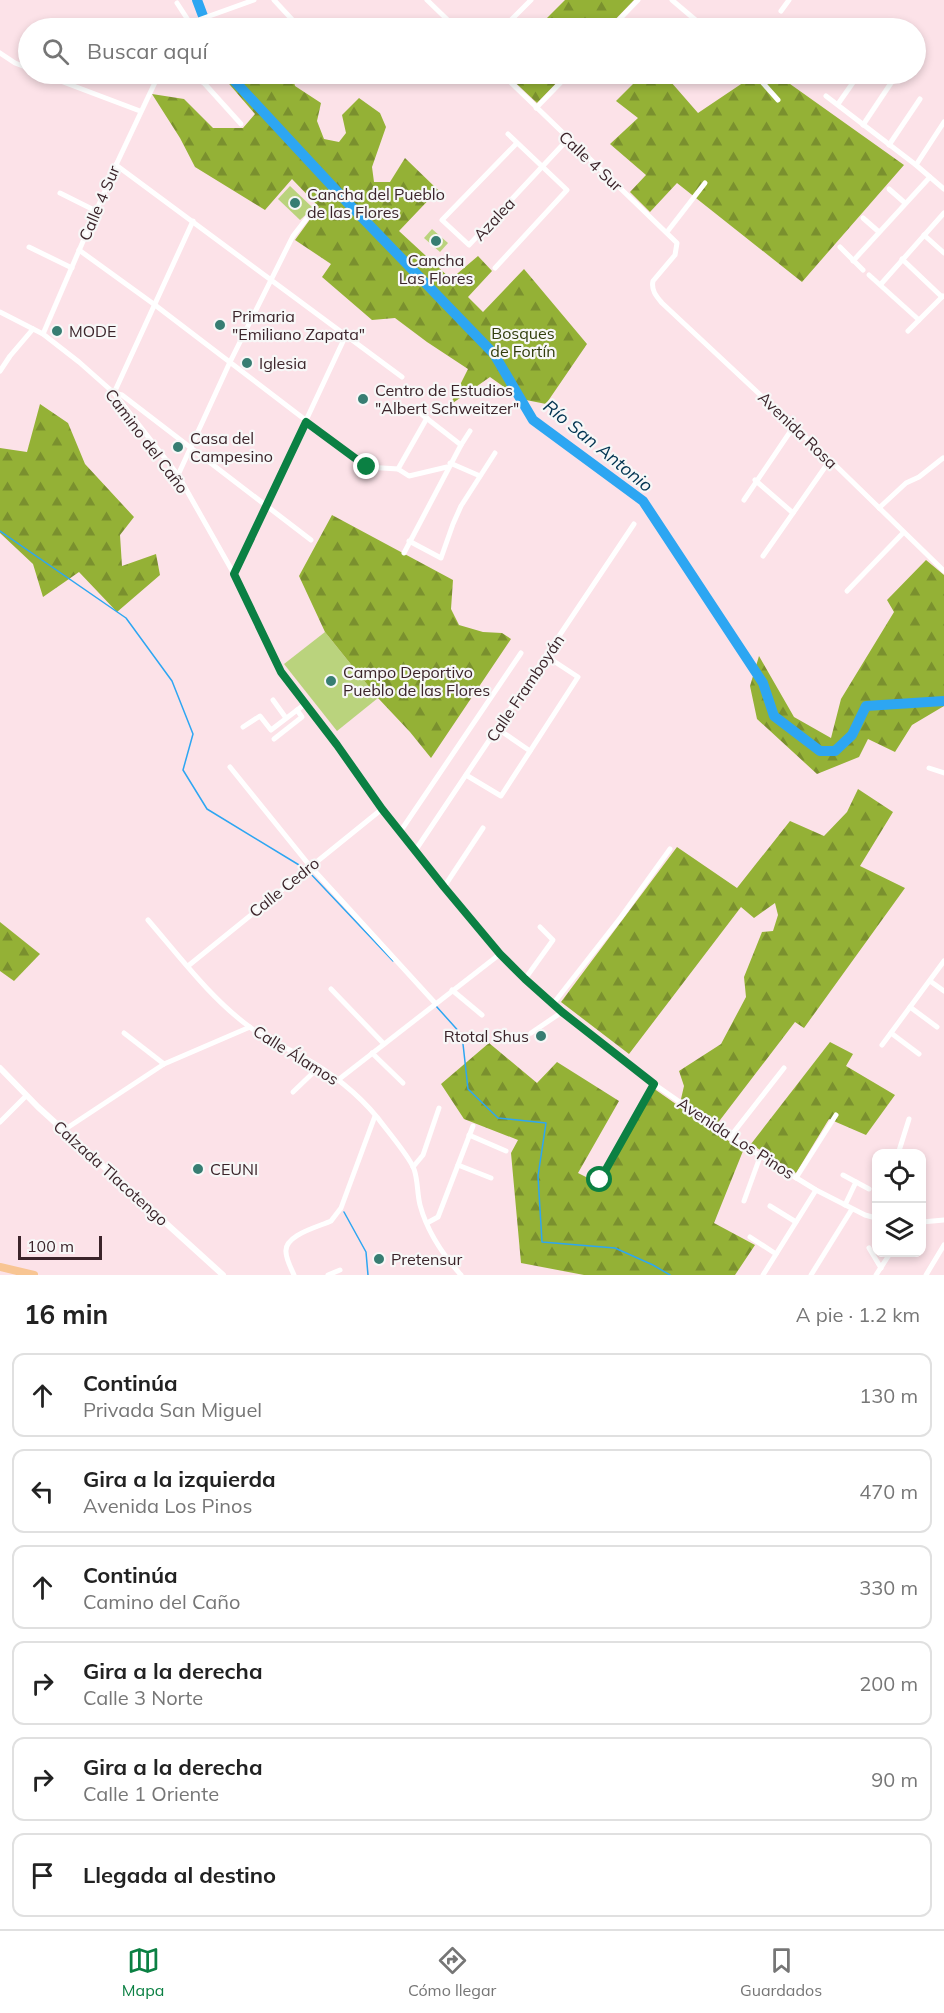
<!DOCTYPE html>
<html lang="es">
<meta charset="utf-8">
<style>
body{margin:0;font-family:Mulish,sans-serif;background:#f2f2f2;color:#222}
.controls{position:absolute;right:18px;bottom:18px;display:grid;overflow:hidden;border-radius:12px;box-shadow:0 3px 9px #0003}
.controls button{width:54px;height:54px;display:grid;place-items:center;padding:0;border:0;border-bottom:2px solid #e0e0e0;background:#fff;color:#222;font:30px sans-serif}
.scale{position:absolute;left:18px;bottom:15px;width:84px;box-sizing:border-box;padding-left:6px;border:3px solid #3b242a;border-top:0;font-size:16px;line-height:21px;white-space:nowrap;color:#3b242a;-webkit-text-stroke:4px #f7f7f7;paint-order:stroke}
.stop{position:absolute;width:18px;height:18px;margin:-14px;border:4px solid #0b8043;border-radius:50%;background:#fff}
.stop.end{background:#0b8043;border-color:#fff;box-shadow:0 2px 6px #0008}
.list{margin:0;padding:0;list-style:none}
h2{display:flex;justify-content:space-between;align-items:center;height:78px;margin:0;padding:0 24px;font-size:26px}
h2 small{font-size:20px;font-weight:400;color:#767676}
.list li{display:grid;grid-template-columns:39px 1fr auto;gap:18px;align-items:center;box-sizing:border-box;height:84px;margin:0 12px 12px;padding:0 12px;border:2px solid #e0e0e0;border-radius:12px}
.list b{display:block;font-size:22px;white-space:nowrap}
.list p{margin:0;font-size:20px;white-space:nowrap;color:#767676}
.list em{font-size:20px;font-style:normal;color:#767676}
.icon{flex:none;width:33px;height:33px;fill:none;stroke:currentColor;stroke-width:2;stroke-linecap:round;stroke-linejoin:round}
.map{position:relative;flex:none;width:944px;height:1275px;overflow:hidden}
.search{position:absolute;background:#fff;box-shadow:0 3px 9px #0003;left:18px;right:18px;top:18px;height:66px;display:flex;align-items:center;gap:15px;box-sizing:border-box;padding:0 21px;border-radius:33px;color:#767676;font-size:22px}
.sheet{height:654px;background:#fff}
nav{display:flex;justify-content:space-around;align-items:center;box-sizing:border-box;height:84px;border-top:2px solid #e0e0e0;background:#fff;font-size:16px;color:#767676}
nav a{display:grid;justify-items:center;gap:3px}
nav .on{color:#0b8043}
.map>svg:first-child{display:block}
.green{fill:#bad37d}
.forest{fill:url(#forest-firs)}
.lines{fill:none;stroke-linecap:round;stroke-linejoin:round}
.stream{stroke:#2da6f2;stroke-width:1.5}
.river{stroke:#2da6f2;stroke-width:10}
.minor{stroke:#fff;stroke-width:5}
.tertiary{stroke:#fff;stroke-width:6}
.primary{stroke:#f8c593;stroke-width:8}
.route{stroke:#0b8043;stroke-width:8}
.poi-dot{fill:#377d72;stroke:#f7f7f7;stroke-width:2}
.labels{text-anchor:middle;stroke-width:4.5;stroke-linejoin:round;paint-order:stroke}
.street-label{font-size:16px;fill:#3b242a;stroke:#f7f7f7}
.poi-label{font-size:16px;fill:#3b242a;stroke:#f7f7f7;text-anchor:start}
.park-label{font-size:16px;fill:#313d0c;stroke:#f7f7f7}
.water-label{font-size:18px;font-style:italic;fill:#023451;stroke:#f7f7f7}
</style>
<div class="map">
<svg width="944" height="1275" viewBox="0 0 944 1275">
<defs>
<pattern id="forest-firs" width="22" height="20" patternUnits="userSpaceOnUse" patternTransform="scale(1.5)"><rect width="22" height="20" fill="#94b136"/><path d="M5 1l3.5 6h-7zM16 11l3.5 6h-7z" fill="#7a902e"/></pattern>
</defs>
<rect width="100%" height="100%" fill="#fce2e8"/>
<g class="green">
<polygon points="290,186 313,208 300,220 278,199"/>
<polygon points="432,229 448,243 440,252 424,238"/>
<polygon points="325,632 378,698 337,731 284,664"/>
</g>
<g class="forest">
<polygon points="565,0 634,0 607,28 537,28"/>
<polygon points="202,74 292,74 295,86 321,103 317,121 324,139 339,142 346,133 342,115 359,98 380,113 386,127 372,167 374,182 390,182 405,158 438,190 399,231 451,279 478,256 492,271 468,297 483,312 524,269 587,344 546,404 521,399 490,377 450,405 468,369 427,342 395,318 372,320 322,277 331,264 295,240 319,207 292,179 265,210 195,167 180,138 152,94 184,99 213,128 243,128 255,114 224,78 214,84"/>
<polygon points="506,74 565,74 537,103"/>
<polygon points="643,74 664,74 698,113 756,74 776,74 904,165 802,282 677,183 650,212 630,192 646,175 610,144 638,118 616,101"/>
<polygon points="40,404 68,423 85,464 134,517 120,535 122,566 156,554 160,575 117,612 79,572 43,597 33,564 0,533 0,448 27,452"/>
<polygon points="332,515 453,580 451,609 459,625 483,632 502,633 511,639 431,758 410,732 378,698 325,632 299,576"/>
<polygon points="926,560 944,575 944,706 912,725 895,752 868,739 859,757 817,774 757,719 750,686 759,656 794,717 831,738 841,699 894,612 887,600"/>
<polygon points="858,789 893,812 860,866 905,888 804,1028 795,1022 717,1124 681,1099 684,1086 679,1071 721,1044 746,997 744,977 762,932 773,931 778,915 775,903 754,918 741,907 629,1054 561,1002 677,847 737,888 790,821 824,836 847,812"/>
<polygon points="0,922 40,954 14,981 0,971"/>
<polygon points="830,1042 853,1054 846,1066 895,1095 866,1135 829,1119 796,1173 751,1144"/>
<polygon points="489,1043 537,1083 557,1062 619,1101 578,1173 600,1184 653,1088 743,1151 714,1223 755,1245 735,1275 584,1275 521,1263 511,1153 518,1140 464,1119 441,1084"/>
</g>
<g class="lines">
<g class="stream">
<polyline points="0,531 126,618 172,681 193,734 183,770 207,809 304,868"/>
<polyline points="308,871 393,961"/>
<polyline points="436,1006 462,1035 468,1089 498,1118 546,1123 538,1176 542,1242 615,1248 653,1265 670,1275"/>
<polyline points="344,1212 366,1252 368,1275"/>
</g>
<g class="river">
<polyline points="197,0 203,16"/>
<polyline points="202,28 203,24"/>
<polyline points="228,74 347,202 494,354 533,420 643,501 763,683 774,716 820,751 835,751 852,735 866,706 944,701"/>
</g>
<g class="minor">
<polyline points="274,0 300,28"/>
<polyline points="427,0 456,28"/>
<polyline points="672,0 705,28"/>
<polyline points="177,3 190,23"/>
<polyline points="781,11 789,0"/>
<polyline points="185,28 190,23 254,0"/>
<polyline points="503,28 531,0"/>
<polyline points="611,28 638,0"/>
<polyline points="0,53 15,63 28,68"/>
<polyline points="42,74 140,111"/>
<polyline points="186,74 204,83 241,124"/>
<path d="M502,74L677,243L675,255L653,281C651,290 656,296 662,303L830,460L944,571"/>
<polyline points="607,74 611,76"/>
<polyline points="755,74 778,100"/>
<polyline points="826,96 916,165 944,189"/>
<polyline points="838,104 859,74"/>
<polyline points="536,108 569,74"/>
<polyline points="863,125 893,80"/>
<polyline points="517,143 442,220 469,245 568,139"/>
<polyline points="889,145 920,99"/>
<polyline points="116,165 402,377"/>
<polyline points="916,165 944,122"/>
<polyline points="889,189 905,203"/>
<polyline points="60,193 96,211"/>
<polyline points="863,218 879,232"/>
<polyline points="193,221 114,393 122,395 311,540"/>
<polyline points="667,232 705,183"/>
<polyline points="924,235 944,253"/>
<polyline points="29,247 72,268"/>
<polyline points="840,247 863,270"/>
<polyline points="79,250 155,305 367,467 398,469 409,476 447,467"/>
<polyline points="902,259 942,297"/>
<polyline points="853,261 930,177"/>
<polyline points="495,268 567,190 508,134"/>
<polyline points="869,275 919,320"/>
<polyline points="881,284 944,213"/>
<polyline points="0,312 43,334 79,362 114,393 178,475 234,574 281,672 337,745 382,809 500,954 562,1012 654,1084 730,1137 816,1190 865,1215 876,1218"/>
<polyline points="908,331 943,296"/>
<polyline points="43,334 116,165 159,74"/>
<polyline points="0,371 10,356 33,329"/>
<polyline points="416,410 461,445 470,431"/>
<polyline points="450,463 480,476"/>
<polyline points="398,469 427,418"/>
<polyline points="178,475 230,362 293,236 314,209"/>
<polyline points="755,480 793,513"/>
<polyline points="744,500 794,426"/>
<polyline points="879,508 906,483 919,477 943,458"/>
<polyline points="409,541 441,558 453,524 461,506 495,453"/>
<polyline points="404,553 461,445"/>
<polyline points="763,556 830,460"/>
<polyline points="234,574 346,335"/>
<polyline points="847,591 903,533"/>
<polyline points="273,700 286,718"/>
<polyline points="243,727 260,716 271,730 305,704"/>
<polyline points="498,729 530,751"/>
<polyline points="274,739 302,717 297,710"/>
<polyline points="230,767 310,866 435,1003"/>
<polyline points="929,768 944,773"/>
<polyline points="466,775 501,796 578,677 546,656"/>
<polyline points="400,832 521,653"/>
<polyline points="415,851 634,524"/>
<polyline points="444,887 483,828"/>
<path d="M148,920C180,957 211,999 251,1028C268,1040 285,1047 303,1057C330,1072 357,1093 377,1117C385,1128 410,1157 414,1169C418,1180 417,1193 420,1205C427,1231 443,1255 461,1275"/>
<polyline points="188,966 382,809"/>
<polyline points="525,979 553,940 540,927"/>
<polyline points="930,981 944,991"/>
<polyline points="331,989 384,1044"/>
<polyline points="452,990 482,1015"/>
<polyline points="553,1004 621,917 670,849"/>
<polyline points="910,1007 937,1027"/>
<polyline points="124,1033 164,1064"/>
<polyline points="531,1033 562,1012"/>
<polyline points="891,1033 919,1054"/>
<polyline points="882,1045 944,961"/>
<polyline points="372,1053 403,1083"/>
<polyline points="338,1080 500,954"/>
<polyline points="293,1092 319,1067"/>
<polyline points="0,1122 26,1096"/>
<polyline points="64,1130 164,1064 250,1027"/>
<polyline points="469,1135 506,1151"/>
<polyline points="730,1137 784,1068"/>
<polyline points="898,1154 909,1119"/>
<polyline points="458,1165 491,1178"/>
<polyline points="413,1167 423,1155 439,1108"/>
<polyline points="843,1175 869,1189"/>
<polyline points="796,1178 836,1115"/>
<polyline points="600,1180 654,1084"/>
<polyline points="744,1201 760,1157"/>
<polyline points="845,1205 856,1182"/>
<polyline points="770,1206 796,1222"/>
<polyline points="922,1222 944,1220"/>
<polyline points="427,1223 438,1217 473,1126"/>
<polyline points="750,1237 776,1254"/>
<polyline points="869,1248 881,1268"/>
<path d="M294,1275C291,1268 286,1259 286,1252C284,1235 318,1227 331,1221L341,1208L375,1116"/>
<polyline points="328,1275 340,1270"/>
<polyline points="763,1275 816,1190"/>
<polyline points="811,1275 852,1209"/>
<polyline points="876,1275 891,1252"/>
<polyline points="926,1275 944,1245"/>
</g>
<polyline class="tertiary" points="0,1068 38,1107 223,1275"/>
<polyline class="primary" points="0,1267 34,1275"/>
</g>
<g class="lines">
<polyline class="route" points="367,467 306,422 234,574 281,672 337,745 382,809 444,887 500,954 525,979 562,1012 654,1084 600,1180"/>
</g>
<g class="poi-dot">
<circle cx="295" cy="203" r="6"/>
<circle cx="436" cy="241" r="6"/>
<circle cx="220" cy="325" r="6"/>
<circle cx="57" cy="331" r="6"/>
<circle cx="247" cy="363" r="6"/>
<circle cx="363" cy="399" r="6"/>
<circle cx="178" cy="447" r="6"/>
<circle cx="331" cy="681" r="6"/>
<circle cx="541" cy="1036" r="6"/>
<circle cx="198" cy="1169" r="6"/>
<circle cx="379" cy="1259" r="6"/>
</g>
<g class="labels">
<g class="street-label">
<text transform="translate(591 161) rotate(43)" y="6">Calle 4 Sur</text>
<text transform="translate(99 203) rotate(-67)" y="6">Calle 4 Sur</text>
<text transform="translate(494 219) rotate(-47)" y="6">Azalea</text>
<text transform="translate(798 430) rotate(44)" y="6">Avenida Rosa</text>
<text transform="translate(147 441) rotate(53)" y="6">Camino del Caño</text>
<text transform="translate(525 688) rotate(-56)" y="6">Calle Framboyán</text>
<text transform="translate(284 887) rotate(-39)" y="6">Calle Cedro</text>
<text transform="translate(296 1055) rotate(32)" y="6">Calle Álamos</text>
<text transform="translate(736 1138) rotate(33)" y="6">Avenida Los Pinos</text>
<text transform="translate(111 1173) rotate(42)" y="6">Calzada Tlacotengo</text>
</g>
<g class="poi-label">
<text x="307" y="200">Cancha del Pueblo<tspan x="307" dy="18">de las Flores</tspan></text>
<text x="436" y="266" text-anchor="middle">Cancha<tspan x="436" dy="18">Las Flores</tspan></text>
<text x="232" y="322">Primaria<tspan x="232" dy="18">"Emiliano Zapata"</tspan></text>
<text x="69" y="337">MODE</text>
<text x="259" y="369">Iglesia</text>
<text x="375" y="396">Centro de Estudios<tspan x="375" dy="18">"Albert Schweitzer"</tspan></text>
<text x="190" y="444">Casa del<tspan x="190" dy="18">Campesino</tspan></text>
<text x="343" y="678">Campo Deportivo<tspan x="343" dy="18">Pueblo de las Flores</tspan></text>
<text x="529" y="1042" text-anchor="end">Rtotal Shus</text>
<text x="210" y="1175">CEUNI</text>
<text x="391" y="1265">Pretensur</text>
</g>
<g class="park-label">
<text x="523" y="339">Bosques<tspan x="523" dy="18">de Fortín</tspan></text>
</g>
<g class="water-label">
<text transform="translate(598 446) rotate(39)" y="6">Río San Antonio</text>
</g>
</g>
</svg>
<div class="controls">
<button><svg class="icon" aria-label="locate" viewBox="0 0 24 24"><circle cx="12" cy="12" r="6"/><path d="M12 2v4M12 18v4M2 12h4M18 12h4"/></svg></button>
<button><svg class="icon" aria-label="layers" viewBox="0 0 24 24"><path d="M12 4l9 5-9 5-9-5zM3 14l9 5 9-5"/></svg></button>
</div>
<div class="scale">100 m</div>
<div class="stop" style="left:600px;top:1180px"></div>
<div class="stop end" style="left:367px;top:467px"></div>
<div class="search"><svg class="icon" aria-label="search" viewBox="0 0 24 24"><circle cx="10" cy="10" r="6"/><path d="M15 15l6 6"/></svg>Buscar aquí</div>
</div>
<section class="sheet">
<h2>16 min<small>A pie · 1.2 km</small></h2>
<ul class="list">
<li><svg class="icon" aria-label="ahead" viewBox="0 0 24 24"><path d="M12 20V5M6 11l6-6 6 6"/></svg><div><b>Continúa</b><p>Privada San Miguel</p></div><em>130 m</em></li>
<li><svg class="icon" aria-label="left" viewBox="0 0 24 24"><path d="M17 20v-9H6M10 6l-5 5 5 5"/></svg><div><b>Gira a la izquierda</b><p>Avenida Los Pinos</p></div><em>470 m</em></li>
<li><svg class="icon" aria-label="ahead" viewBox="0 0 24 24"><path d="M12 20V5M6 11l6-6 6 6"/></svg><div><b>Continúa</b><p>Camino del Caño</p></div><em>330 m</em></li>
<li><svg class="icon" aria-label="right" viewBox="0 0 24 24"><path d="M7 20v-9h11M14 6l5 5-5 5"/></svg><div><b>Gira a la derecha</b><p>Calle 3 Norte</p></div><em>200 m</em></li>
<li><svg class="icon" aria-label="right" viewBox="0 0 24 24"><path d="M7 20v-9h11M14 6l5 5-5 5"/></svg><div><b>Gira a la derecha</b><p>Calle 1 Oriente</p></div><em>90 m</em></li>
<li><svg class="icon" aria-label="arrive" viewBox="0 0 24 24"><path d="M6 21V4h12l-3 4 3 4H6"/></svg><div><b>Llegada al destino</b></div></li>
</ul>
</section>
<nav>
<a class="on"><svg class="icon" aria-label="map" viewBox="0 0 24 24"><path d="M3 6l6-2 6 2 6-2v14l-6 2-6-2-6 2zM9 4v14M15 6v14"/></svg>Mapa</a>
<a><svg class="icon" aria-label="directions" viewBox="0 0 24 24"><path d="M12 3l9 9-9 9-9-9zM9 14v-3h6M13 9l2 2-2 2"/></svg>Cómo llegar</a>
<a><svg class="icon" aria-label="saved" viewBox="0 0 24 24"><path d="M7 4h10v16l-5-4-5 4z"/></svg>Guardados</a>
</nav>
